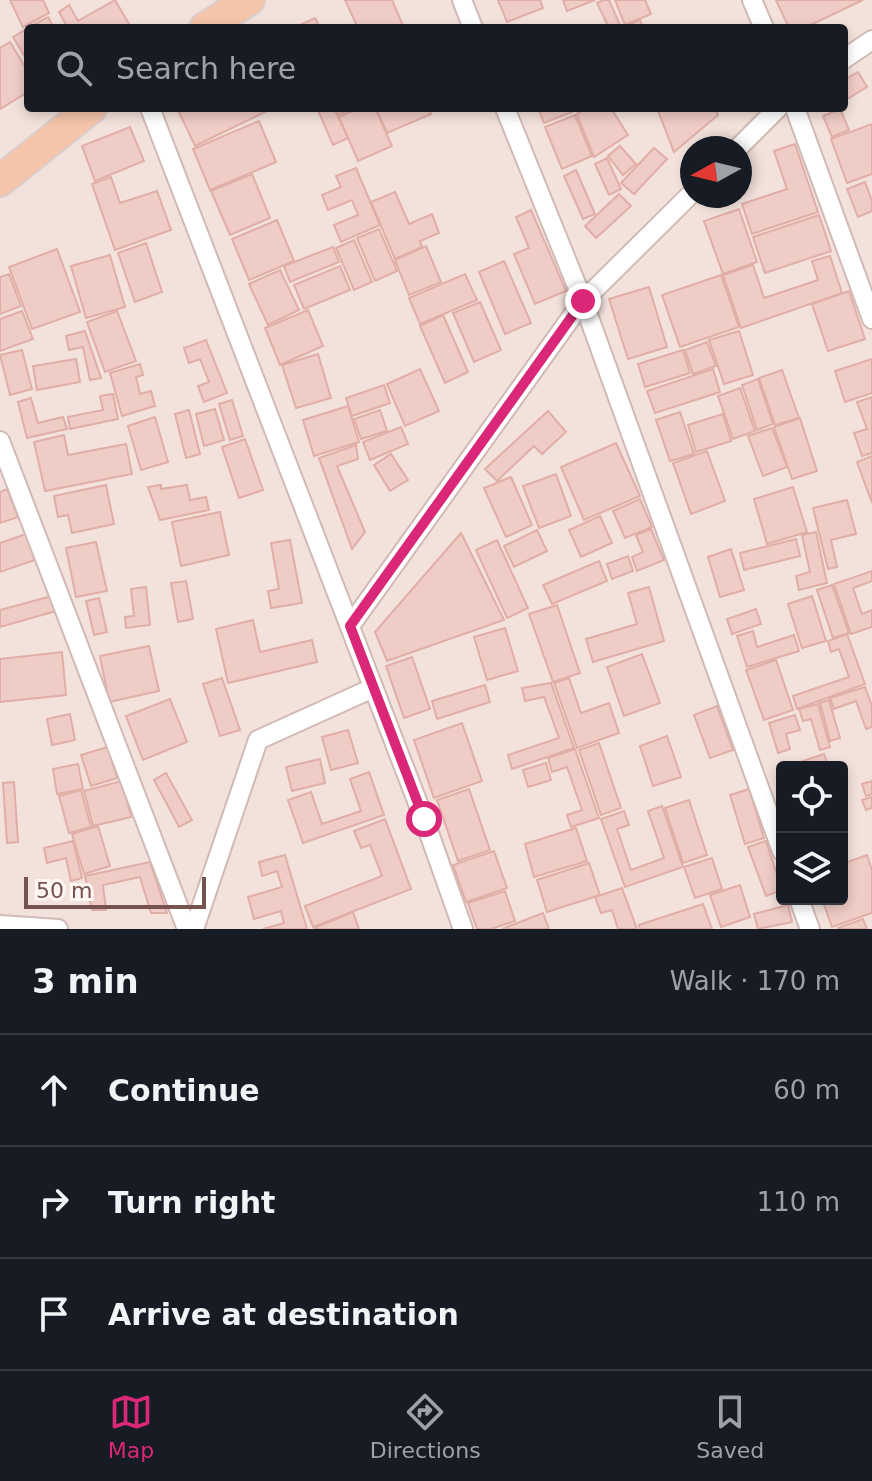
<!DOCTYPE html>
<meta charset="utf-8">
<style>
body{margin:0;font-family:"DejaVu Sans",sans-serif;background:#242831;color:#f1f3f6}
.controls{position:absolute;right:24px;bottom:24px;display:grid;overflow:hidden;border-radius:8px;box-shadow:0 4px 12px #0003}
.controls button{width:72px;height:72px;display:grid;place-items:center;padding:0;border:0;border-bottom:2px solid #363941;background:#171b24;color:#f1f3f6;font:40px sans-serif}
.compass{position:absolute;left:680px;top:136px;width:72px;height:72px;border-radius:50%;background:#171b24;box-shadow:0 4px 12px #0003;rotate:262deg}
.scale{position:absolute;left:24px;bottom:20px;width:182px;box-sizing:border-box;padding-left:8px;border:4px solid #775350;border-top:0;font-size:22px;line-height:28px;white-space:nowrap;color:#775350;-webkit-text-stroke:6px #fef7f4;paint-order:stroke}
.stop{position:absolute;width:24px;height:24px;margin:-18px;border:6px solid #db2777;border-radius:50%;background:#fff}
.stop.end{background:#db2777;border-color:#fff;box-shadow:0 2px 8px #0008}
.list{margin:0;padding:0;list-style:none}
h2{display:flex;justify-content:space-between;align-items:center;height:104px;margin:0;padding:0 32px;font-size:34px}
h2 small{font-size:26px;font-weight:400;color:#9ea1a6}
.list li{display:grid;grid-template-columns:52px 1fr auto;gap:24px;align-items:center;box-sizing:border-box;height:112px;padding:0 32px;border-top:2px solid #363941}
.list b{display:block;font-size:30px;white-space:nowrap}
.list em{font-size:26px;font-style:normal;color:#9ea1a6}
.icon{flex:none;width:44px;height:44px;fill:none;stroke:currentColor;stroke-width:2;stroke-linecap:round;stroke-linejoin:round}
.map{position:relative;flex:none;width:872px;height:929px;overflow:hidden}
.search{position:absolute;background:#171b24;box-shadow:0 4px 12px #0003;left:24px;right:24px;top:24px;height:88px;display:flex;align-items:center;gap:20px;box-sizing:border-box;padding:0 28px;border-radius:8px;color:#9ea1a6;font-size:30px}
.sheet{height:440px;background:#171b24}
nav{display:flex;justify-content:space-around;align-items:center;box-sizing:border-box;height:112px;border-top:2px solid #363941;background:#171b24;font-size:22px;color:#9ea1a6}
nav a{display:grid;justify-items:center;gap:4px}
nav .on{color:#db2777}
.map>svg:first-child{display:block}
.residential{fill:#f3e2dc;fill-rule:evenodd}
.building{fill:#f0ccc6;stroke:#e1aea7;stroke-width:2}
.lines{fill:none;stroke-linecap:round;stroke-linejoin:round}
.street-casing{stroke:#d1bab5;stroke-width:22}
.primary-casing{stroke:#d9cfce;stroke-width:34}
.street{stroke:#fff;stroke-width:18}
.primary{stroke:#f5c5ab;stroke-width:30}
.route{stroke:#db2777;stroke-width:10}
</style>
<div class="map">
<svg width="872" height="929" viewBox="0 0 872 929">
<rect width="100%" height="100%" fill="#fcf2ed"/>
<path class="residential" d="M0,0H872V929H0ZM28,28H844V108H28ZM692,148H740V196H692ZM782,767H842V899H782Z"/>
<g class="building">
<polygon points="10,0 43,0 49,13 23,27"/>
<polygon points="115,0 129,24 122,28 68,28 59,12 69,5 78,21"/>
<polygon points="345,0 392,0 404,28 358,28"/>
<polygon points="498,0 540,0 543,8 507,22"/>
<polygon points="563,0 595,0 567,11"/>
<polygon points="603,0 609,0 620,25 609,28 597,3"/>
<polygon points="615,0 645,0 651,14 625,25"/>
<polygon points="776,0 863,0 804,28 789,28"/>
<polygon points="48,17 54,28 28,28"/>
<polygon points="315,18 320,28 302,28 300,25"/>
<polygon points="640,20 643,28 623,28 623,27"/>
<polygon points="28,28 28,62 13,37"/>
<polygon points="10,42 28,72 28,92 0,109 0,48"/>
<polygon points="858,72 867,87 844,101 844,80"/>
<polygon points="177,108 270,108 271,109 195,146"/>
<polygon points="317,108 334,108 348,138 333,145"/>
<polygon points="335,108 354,108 338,115"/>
<polygon points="359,108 375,108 392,146 358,161 339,117"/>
<polygon points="376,108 428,108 431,114 387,133"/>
<polygon points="538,108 582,108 544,123"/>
<polygon points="587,108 611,108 628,135 594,157 577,114"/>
<polygon points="657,108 715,108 718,115 674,152"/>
<polygon points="840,109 849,130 832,137 823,116"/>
<polygon points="575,115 592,156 562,169 545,127"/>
<polygon points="259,121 276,162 210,190 193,149"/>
<polygon points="872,124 872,174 847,183 831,139"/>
<polygon points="130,127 144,161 95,181 82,146"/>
<polygon points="795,144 818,212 752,234 742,204 787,189 774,151"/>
<polygon points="620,146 636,164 623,175 608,156"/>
<polygon points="654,148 667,159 634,194 621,183"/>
<polygon points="607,158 621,189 609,195 595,164"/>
<polygon points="356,168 380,225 341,242 334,225 358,215 352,200 328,210 322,195 341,187 336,176"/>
<polygon points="576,170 595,214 583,219 564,176"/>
<polygon points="252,174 270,218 230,235 211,191"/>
<polygon points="111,177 120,203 157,191 171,230 115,250 92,184"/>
<polygon points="865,182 872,201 872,211 858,217 847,189"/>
<polygon points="395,192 409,224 432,214 439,233 420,241 422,247 395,259 371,202"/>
<polygon points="619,194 631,206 596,238 585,226"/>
<polygon points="739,209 757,262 723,274 704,221"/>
<polygon points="531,210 566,291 535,304 514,254 529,248 516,217"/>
<polygon points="819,215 831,251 765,273 753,237"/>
<polygon points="277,220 294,261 249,280 232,239"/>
<polygon points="379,229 397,271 375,281 357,238"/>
<polygon points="354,240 372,282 354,290 336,248"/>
<polygon points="146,243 162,292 135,302 118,253"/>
<polygon points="426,246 441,282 409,295 395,260"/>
<polygon points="333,247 339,262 290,282 284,266"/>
<polygon points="57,249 80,312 32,329 9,267"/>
<polygon points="110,255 125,307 86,318 71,266"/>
<polygon points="830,256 842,293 741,328 723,275 753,265 764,298 818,280 812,261"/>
<polygon points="504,261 531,323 505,334 479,272"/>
<polygon points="340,266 350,290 304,309 294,285"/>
<polygon points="280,270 299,310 268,325 249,284"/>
<polygon points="9,274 21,306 0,314 0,277"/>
<polygon points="465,274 477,300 420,324 409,298"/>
<polygon points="721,275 739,327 680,347 662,295"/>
<polygon points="649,287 667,347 628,359 609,299"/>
<polygon points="849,291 865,339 828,351 812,304"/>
<polygon points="480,302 501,350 474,362 453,313"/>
<polygon points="308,310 323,346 280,365 265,328"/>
<polygon points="22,311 33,339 0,351 0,319"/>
<polygon points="117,311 136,361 105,372 87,322"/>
<polygon points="443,315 468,372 445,383 420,326"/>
<polygon points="85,331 101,378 90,380 83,347 69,350 66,336"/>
<polygon points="739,331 753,375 724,384 709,340"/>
<polygon points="206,340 227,393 204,402 198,386 209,382 200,359 189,363 184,348"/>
<polygon points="707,342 716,366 693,374 685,350"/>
<polygon points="22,350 32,389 10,395 0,355"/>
<polygon points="683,350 690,373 645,387 638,364"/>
<polygon points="318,354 331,398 296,408 282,365"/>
<polygon points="76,359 80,382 37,390 33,366"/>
<polygon points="872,359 872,393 845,402 835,371"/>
<polygon points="140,364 143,375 136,377 140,394 151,391 155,406 122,416 110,373"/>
<polygon points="420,369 439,411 405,426 387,384"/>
<polygon points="713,369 720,392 655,413 647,391"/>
<polygon points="782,370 799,418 775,425 759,378"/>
<polygon points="758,379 773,424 757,430 742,385"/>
<polygon points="384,385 390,403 352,416 346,398"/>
<polygon points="740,388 755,431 733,439 718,396"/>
<polygon points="113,394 118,419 70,429 68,417 103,410 100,396"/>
<polygon points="872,397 872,453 862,456 854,433 867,429 857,402"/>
<polygon points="31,398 38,423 63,417 67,429 27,438 18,402"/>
<polygon points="232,400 243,436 230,440 219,404"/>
<polygon points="348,406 359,442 314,456 303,420"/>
<polygon points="215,409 224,440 204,446 196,414"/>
<polygon points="189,410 200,454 186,458 175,414"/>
<polygon points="380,410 387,431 361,439 354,419"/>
<polygon points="548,411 566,432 542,454 534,446 497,481 485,469"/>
<polygon points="680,412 694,454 670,461 656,420"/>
<polygon points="723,414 731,441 696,452 688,425"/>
<polygon points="155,417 168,462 141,470 128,426"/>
<polygon points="800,418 817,471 792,479 774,427"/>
<polygon points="401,427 408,444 370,460 363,442"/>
<polygon points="772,428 787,467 763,476 748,436"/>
<polygon points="64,435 68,455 126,444 132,474 45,491 34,442"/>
<polygon points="245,439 263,490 239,498 222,447"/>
<polygon points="616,443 640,496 584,520 561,467"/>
<polygon points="356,445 358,459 337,466 365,532 352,549 319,458"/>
<polygon points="707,451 725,501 691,514 673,463"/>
<polygon points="391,454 408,480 390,491 374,465"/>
<polygon points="872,456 872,503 857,462"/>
<polygon points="556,474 571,516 539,528 523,486"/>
<polygon points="511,477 532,525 506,537 484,488"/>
<polygon points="106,485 114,524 72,533 68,515 58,517 54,496"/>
<polygon points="161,485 161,489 187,485 190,500 206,497 209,510 160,520 148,487"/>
<polygon points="793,487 807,532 767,544 754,499"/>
<polygon points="7,489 18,517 0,523 0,492"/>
<polygon points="640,499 652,527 625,538 613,511"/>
<polygon points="847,500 856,534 831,540 837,567 828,569 813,508"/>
<polygon points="220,512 229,555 181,566 172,522"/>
<polygon points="600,516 612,543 581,557 569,530"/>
<polygon points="651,529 664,560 637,571 632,557 643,552 636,535"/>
<polygon points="537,530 547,551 514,567 504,546"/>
<polygon points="816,532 827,583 799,590 796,576 810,572 802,535"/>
<polygon points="461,533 504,620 387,661 375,632"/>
<polygon points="26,534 35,560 0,572 0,543"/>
<polygon points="796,539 800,556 744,570 740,553"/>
<polygon points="290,540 302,603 271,608 268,591 279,589 271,543"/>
<polygon points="497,540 528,608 507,618 476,550"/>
<polygon points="96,542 107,591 76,597 66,548"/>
<polygon points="731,549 744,590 720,597 708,557"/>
<polygon points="628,556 633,571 612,579 607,564"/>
<polygon points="599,561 607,581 552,604 543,585"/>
<polygon points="872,571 872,581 853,588 862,614 872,610 872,627 851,634 834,584"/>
<polygon points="186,581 193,619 178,622 171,583"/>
<polygon points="832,585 849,633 833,638 817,590"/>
<polygon points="146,587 150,625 126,628 125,617 134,616 131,589"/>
<polygon points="649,587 664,641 593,662 586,639 637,624 628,593"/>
<polygon points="52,596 56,611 0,627 0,610"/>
<polygon points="812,596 826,641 802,648 788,604"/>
<polygon points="99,598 107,632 94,635 86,601"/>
<polygon points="557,605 580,673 553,682 529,614"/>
<polygon points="756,609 761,624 732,634 727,619"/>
<polygon points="253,620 260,652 312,640 317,662 228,683 216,629"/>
<polygon points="505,628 518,671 487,680 474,637"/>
<polygon points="753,631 757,647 794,635 799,651 747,667 737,636"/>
<polygon points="847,634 865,684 797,709 793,696 849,677 839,649 831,652 828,641"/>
<polygon points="149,646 159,691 109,702 100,656"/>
<polygon points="62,652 66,695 0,702 0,659"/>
<polygon points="642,654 660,703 624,716 607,667"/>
<polygon points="412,657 430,709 404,718 386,666"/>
<polygon points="776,660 793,710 764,720 746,670"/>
<polygon points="222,678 240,730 220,736 203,684"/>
<polygon points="569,678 581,713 609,703 619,733 577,748 554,683"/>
<polygon points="551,683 574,748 512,769 508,755 559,738 544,697 525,701 522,688"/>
<polygon points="485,685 490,702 437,719 432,701"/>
<polygon points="865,687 872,706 872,727 866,729 856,701 834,709 830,698"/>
<polygon points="170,699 187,742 143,760 126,716"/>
<polygon points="829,700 840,738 830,741 820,703"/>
<polygon points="818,704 830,747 820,750 811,719 803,721 799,709"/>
<polygon points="717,706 733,750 710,758 694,715"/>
<polygon points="70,714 75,740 52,745 47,719"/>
<polygon points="795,715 800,730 786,734 790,749 778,753 769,723"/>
<polygon points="462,723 482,781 434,798 414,740"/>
<polygon points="348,730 358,763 331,770 322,737"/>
<polygon points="667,736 681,777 653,786 640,746"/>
<polygon points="599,743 621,808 601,815 579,750"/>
<polygon points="108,747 117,778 91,786 81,755"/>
<polygon points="575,749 599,818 571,827 567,815 582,810 567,767 552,772 548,758"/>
<polygon points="824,754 829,767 785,767"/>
<polygon points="320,759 325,783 292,791 286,767"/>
<polygon points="546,763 551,780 528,787 523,770"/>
<polygon points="78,764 83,789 57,794 53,769"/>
<polygon points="369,772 384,815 303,843 288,800 311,792 322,824 361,811 350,779"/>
<polygon points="166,773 192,820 179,827 154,780"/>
<polygon points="122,781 131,817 93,826 84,791"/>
<polygon points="872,781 872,794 866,796 862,784"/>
<polygon points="14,782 18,842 7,843 3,783"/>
<polygon points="469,789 490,850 458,861 437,800"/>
<polygon points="749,789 764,838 745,844 730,795"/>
<polygon points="81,790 91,827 69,833 59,796"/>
<polygon points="872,797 872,808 866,810 862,800"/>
<polygon points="689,800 707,855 683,863 665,808"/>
<polygon points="662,806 683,867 625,887 601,819 624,811 629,825 617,829 631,870 664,858 648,811"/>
<polygon points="385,819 411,889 313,927 305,906 382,876 370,845 361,848 354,831"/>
<polygon points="98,826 110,866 84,874 72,834"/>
<polygon points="576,828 587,861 534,877 525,844"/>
<polygon points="73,841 82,878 71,881 66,858 47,863 44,848"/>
<polygon points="766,841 782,890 766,896 748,847"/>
<polygon points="494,851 507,888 466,902 453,865"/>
<polygon points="285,855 307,929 263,929 284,923 281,911 254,919 248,897 282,887 277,871 262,876 259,862"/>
<polygon points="867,855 872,870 872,913 832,927 822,899 842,899 842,864"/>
<polygon points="712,858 722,889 695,898 684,867"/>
<polygon points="150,862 167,913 151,913 140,877 103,885 106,910 92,910 85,876"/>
<polygon points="589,863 600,895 547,912 537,880"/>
<polygon points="740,885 750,917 721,927 710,895"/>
<polygon points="622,888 637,929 618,929 612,910 601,913 595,897"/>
<polygon points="505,891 515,921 491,929 477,929 468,903"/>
<polygon points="703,904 712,929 640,929 639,925"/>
<polygon points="788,905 792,922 758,929 754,914"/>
<polygon points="353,912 359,929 314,929 314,928"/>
<polygon points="543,913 549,929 502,929"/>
<polygon points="863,919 867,929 838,929 838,928"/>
</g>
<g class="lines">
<defs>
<g id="street">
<polyline points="462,0 473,28"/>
<polyline points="752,0 764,28"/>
<polyline points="844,59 872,40"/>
<polyline points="150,108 424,819 463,929"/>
<polyline points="505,108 583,301 782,851"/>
<polyline points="795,108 872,319"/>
<polyline points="738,148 778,108"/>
<polyline points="0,441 187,929"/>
<polyline points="350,626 583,301 692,193"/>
<polyline points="799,899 810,929"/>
<polyline points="0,925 58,929"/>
<polyline points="194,929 258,740 373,688"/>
</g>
<g id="primary">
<polyline points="205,28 249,0"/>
<polyline points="0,181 91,108"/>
</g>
</defs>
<use href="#street" class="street-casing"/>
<use href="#primary" class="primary-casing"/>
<use href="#street" class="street"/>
<use href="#primary" class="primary"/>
</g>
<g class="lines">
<polyline class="route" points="424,819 350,626 583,301"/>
</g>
</svg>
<div class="controls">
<button><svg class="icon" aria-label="locate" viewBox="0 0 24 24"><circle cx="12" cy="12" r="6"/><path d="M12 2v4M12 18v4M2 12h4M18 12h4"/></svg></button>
<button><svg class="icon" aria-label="layers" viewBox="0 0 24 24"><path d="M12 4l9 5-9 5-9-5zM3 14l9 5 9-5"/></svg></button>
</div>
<svg class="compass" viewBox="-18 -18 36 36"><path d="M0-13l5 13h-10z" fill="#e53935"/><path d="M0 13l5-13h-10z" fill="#9ea1a6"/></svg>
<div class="scale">50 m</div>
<div class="stop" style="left:424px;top:819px"></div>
<div class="stop end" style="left:583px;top:301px"></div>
<div class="search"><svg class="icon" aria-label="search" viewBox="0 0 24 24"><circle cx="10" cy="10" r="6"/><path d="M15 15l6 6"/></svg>Search here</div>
</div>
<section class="sheet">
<h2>3 min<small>Walk · 170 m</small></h2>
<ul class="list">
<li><svg class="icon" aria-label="ahead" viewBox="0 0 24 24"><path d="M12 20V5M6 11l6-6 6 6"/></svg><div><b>Continue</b></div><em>60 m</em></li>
<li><svg class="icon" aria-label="right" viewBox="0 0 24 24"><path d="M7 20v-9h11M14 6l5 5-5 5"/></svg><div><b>Turn right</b></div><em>110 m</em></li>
<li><svg class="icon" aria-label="arrive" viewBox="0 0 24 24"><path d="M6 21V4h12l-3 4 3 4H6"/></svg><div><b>Arrive at destination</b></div></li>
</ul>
</section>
<nav>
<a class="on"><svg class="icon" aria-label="map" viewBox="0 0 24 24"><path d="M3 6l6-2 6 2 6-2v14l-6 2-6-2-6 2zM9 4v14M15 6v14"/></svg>Map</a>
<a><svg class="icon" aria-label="directions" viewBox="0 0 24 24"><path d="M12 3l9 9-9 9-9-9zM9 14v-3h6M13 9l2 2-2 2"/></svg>Directions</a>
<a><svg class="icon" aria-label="saved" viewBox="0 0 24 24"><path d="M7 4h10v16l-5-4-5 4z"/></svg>Saved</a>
</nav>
